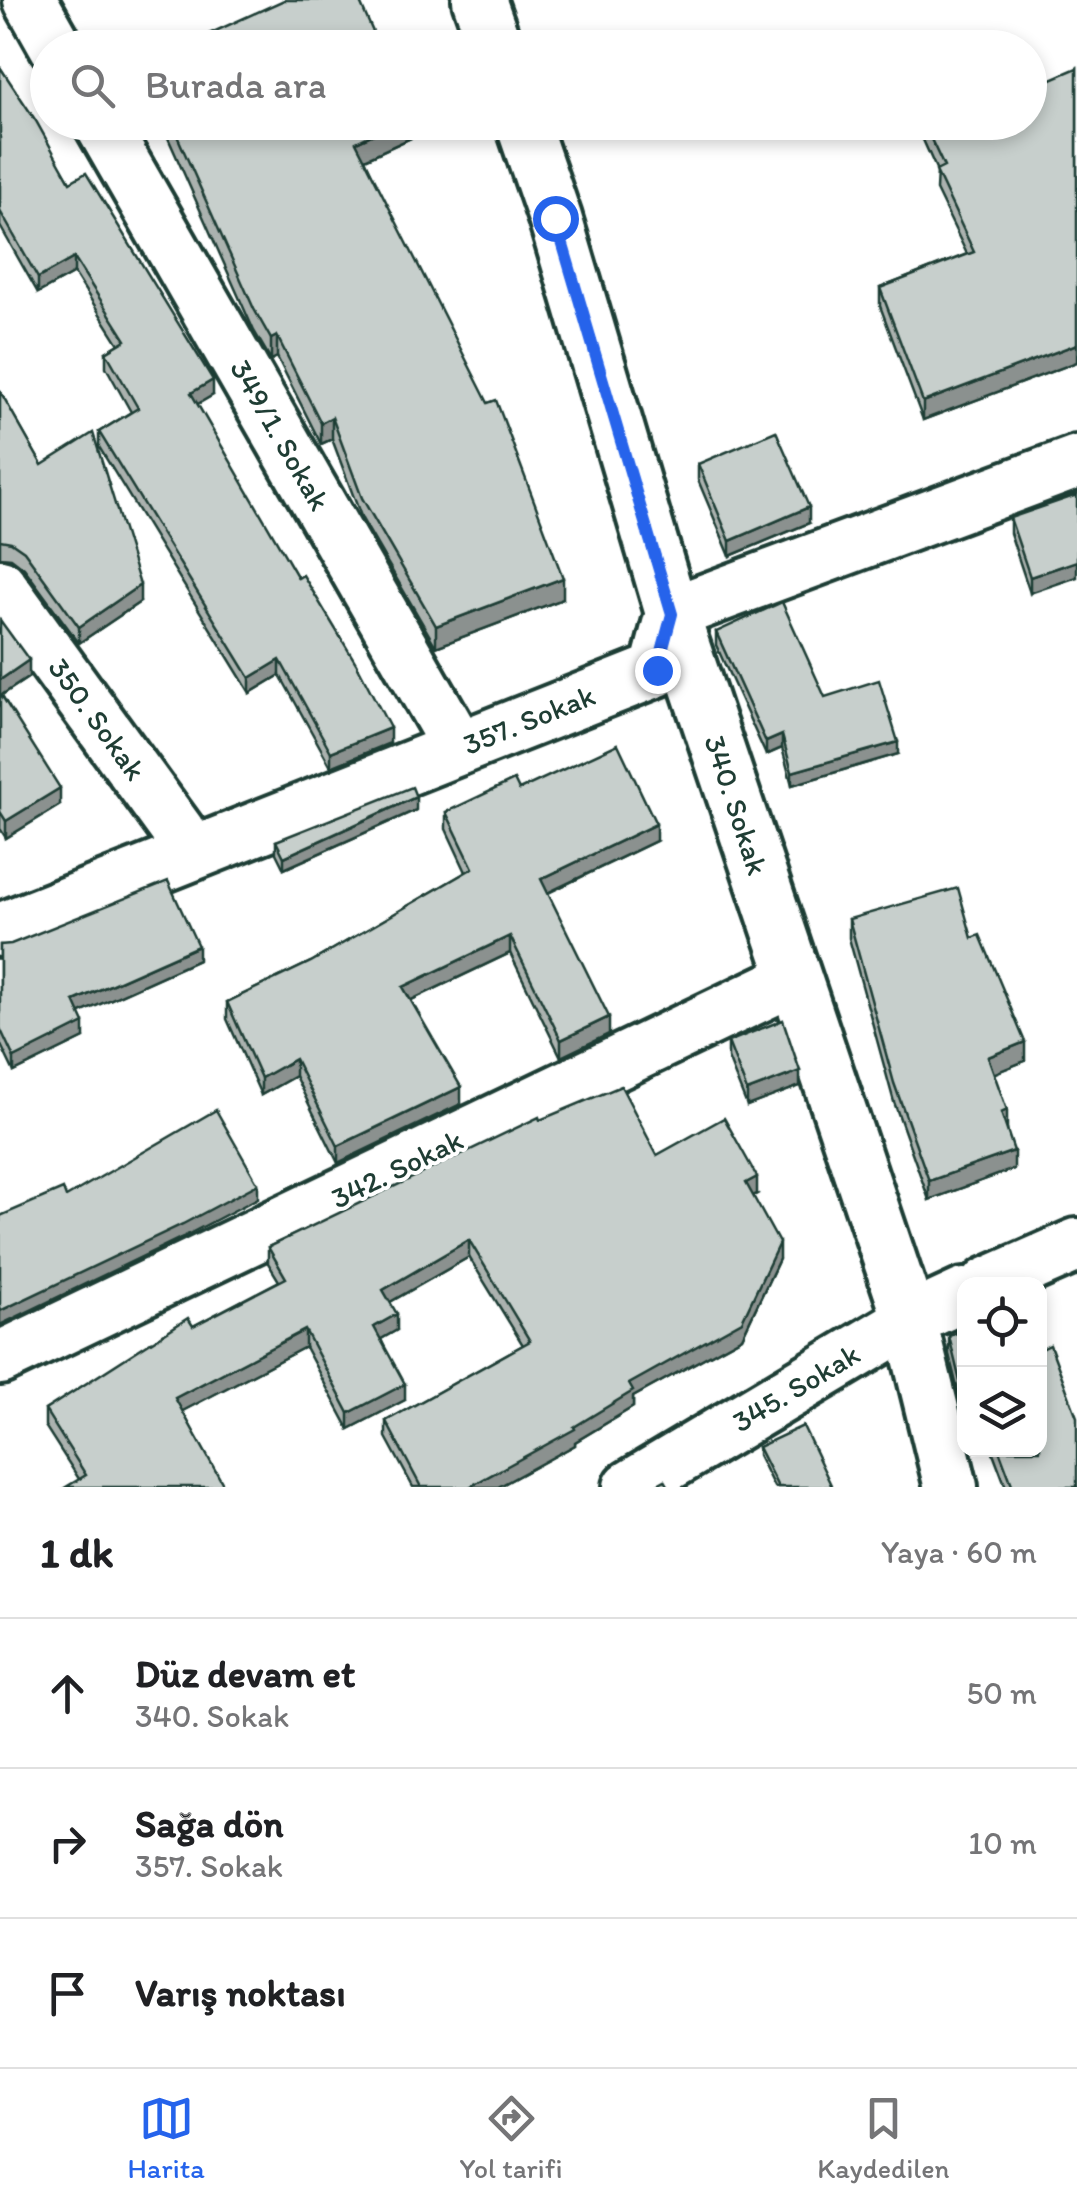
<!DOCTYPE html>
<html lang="tr">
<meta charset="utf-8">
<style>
body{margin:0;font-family:Itim,sans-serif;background:#f6f6f6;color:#202124}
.controls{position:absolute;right:30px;bottom:30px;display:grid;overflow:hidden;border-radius:20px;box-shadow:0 5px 15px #0003}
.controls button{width:90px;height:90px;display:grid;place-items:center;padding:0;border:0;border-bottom:2px solid #e0e0e0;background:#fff;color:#202124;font:50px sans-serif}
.stop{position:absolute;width:30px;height:30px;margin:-22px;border:8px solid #2563eb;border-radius:50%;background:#fff}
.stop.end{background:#2563eb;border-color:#fff;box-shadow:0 2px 10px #0008}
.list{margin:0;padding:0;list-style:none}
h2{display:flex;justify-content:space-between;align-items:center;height:130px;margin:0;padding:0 40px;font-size:42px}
h2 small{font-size:32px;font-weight:400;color:#757577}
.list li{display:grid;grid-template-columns:65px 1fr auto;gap:30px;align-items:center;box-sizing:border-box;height:150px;padding:0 40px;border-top:2px solid #e0e0e0}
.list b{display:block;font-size:38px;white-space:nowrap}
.list p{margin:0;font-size:32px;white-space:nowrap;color:#757577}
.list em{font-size:32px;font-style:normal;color:#757577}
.icon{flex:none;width:55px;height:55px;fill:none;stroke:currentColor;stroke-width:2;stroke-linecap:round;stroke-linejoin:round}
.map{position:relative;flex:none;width:1077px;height:1487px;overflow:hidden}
.search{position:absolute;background:#fff;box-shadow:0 5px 15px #0003;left:30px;right:30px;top:30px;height:110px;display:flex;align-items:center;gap:25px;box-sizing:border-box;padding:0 35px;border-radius:55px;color:#757577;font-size:38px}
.sheet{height:580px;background:#fff}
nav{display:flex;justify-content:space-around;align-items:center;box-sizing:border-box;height:140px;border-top:2px solid #e0e0e0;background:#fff;font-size:28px;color:#757577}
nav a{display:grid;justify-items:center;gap:5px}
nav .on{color:#2563eb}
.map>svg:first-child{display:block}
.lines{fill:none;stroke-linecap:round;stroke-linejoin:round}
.street-casing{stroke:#1f3d34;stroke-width:60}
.street{stroke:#fff;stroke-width:52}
.wall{fill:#abb2af;stroke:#1f3d34;stroke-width:2.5}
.shaded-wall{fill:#8b918f;stroke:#1f3d34;stroke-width:2.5}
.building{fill:#c7cfcc;stroke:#1f3d34;stroke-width:2.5}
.route{stroke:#2563eb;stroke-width:12}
.labels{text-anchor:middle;stroke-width:8;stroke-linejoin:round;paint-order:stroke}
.street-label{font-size:30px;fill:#1f3d34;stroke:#fff}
</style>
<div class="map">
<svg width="1077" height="1487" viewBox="0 0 1077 1487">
<rect width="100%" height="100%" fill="#fff"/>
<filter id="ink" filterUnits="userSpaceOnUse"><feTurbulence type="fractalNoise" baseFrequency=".01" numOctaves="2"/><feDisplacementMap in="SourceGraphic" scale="20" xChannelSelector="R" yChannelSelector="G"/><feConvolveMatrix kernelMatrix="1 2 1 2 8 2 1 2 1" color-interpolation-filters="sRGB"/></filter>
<g filter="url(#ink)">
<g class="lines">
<defs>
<g id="street">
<polyline points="30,0 57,48"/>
<polyline points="479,0 496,48"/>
<polyline points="100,122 459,748"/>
<polyline points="522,122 555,218 672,613 910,1320 951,1487"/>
<polyline points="0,586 193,852"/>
<polyline points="0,930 657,670 672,613 1077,462"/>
<polyline points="988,1284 1077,1245"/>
<polyline points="0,1358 793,979"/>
<polyline points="630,1487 910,1320 964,1295"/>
</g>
</defs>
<use href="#street" class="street-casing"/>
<use href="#street" class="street"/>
</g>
<g class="wall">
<polygon points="0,67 70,182 213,395 197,404 390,743 331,767 280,675 250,693 99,447 99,432 131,412 106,367 106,352 119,344 74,273 38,293 0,226"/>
<polygon points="1077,68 1077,362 923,420 880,306 880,288 967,254 936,190 937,171 915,122 1030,122"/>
<polygon points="161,122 411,122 411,138 365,159 563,599 436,647 362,519 332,439 321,444 277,357 271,360 254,331"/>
<polygon points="0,391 42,465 140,602 79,643 24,568 11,558 0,557"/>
<polygon points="698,464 809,523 730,556 698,480"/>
<polygon points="1077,495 1030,593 1010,533 1010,518"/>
<polygon points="0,620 29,677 2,695 60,805 6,838 1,830 0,830"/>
<polygon points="716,632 825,697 898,754 792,785 782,748 766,755 716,645"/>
<polygon points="519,790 656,841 548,893 609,1034 561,1057 510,953 411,1000 461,1104 338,1163 295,1076 261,1095 227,1019 227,1002 311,962 466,872 446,829 446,812"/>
<polygon points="416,810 284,869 276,853 276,841"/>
<polygon points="849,919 972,938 1025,1061 994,1073 1007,1129 1014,1169 929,1200 894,1102 849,938"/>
<polygon points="0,945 198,960 79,1013 84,1038 14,1072 0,1043"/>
<polygon points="728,1042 800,1086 747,1106 728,1058"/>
<polygon points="540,1120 657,1155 757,1194 753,1196 779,1259 742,1337 633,1397 633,1407 575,1442 575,1445 498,1487 413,1487 386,1437 386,1421 523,1345 469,1257 390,1302 397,1330 381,1339 405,1400 349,1429 305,1347 182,1411 224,1487 79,1479 45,1426 45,1410 193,1326 279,1281 268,1263 268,1247"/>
<polygon points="964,1330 964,1416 949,1354 949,1336"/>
<polygon points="758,1447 832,1487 774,1487 758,1455"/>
<polygon points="992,1450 1040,1450 1077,1487 1006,1487"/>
</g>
<g class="shaded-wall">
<polygon points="399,122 411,122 411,138 356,163 356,142"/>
<polygon points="74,258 74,273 38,293 38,278"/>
<polygon points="277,336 277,357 271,360 271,339"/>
<polygon points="1077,344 1077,362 923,420 923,402"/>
<polygon points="213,380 213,395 191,408 191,393"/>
<polygon points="332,417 332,439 321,444 321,423"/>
<polygon points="809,507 809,523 730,556 730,541"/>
<polygon points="1077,561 1077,577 1030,593 1030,577"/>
<polygon points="563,578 563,599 436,647 436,626"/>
<polygon points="140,585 140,602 79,643 79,627"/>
<polygon points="29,660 29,677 0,696 0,680"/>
<polygon points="280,660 280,675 250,693 250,678"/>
<polygon points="390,728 390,743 331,767 331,752"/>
<polygon points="782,735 782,748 766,755 766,742"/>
<polygon points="898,742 898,754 792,785 792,772"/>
<polygon points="60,788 60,805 6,838 6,821"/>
<polygon points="416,797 416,810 284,869 284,857"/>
<polygon points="656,824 656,841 541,896 541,879"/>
<polygon points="510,936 510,953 403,1004 403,987"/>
<polygon points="198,946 198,960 74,1016 74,1001"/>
<polygon points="609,1017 609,1034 561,1057 561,1040"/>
<polygon points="84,1023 84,1038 14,1072 14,1058"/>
<polygon points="1025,1042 1025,1061 988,1076 988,1057"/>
<polygon points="295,1059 295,1076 261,1095 261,1078"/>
<polygon points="800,1071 800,1086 747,1106 747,1091"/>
<polygon points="461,1087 461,1104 338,1163 338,1146"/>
<polygon points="1007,1110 1007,1129 1001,1131 1001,1113"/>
<polygon points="1014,1151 1014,1169 929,1200 929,1181"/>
<polygon points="757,1177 757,1194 746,1199 746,1183"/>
<polygon points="258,1184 258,1198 183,1237 0,1325 0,1311"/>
<polygon points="469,1240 469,1257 383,1306 383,1290"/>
<polygon points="779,1243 779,1259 742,1337 633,1397 633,1407 575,1442 575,1445 498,1487 469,1487 574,1427 629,1384"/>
<polygon points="397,1314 397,1330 374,1343 374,1327"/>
<polygon points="305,1330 305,1347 175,1415 175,1398"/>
<polygon points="405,1384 405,1400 349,1429 349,1413"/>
</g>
<g class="building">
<polygon points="284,0 359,0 380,48 178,48"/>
<polygon points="0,67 36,121 70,182 86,173 213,380 191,393 298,578 303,575 356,663 390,728 331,752 280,660 250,678 99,432 138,408 106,352 126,340 74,258 38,278 0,211"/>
<polygon points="1077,68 1077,344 923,402 880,288 974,252 936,171 944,167 923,122 1030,122 1030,88"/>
<polygon points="171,122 399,122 356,142 488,403 496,400 563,578 436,626 362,498 332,417 321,423 277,336 271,339 254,309"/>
<polygon points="0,391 42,465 93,433 140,585 79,627 24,551 11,542 0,540"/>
<polygon points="776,431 809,507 730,541 698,464"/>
<polygon points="1077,495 1077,561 1030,577 1010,518"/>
<polygon points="782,602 825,697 879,680 898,742 792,772 782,735 766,742 716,632"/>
<polygon points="0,620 29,660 0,680"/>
<polygon points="0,693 60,788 6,821 1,813 0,814"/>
<polygon points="618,744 656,824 541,879 609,1017 561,1040 510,936 403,987 461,1087 338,1146 295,1059 261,1078 227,1002 311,962 473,868 446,812 514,780 519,790"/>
<polygon points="412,787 416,797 284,857 276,841"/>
<polygon points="168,881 198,946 74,1001 84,1023 14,1058 0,1028 0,945 11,944"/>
<polygon points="958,888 972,938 980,935 1025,1042 988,1057 1007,1110 1001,1113 1014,1151 929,1181 894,1083 849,919"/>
<polygon points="783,1020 800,1071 747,1091 728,1042"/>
<polygon points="621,1086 657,1155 724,1118 757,1177 746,1183 779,1243 742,1321 629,1384 633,1391 574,1427 575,1429 469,1487 421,1487 386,1421 530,1341 469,1240 383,1290 397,1314 374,1327 405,1384 349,1413 305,1330 175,1398 224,1486 222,1487 66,1487 86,1475 45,1410 188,1318 193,1326 286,1278 268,1247 539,1117 540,1120"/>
<polygon points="216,1110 258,1184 183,1224 0,1311 0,1216 63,1189 66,1197"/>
<polygon points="964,1330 964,1398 949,1336"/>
<polygon points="1050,1345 1077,1417 1077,1487 1013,1487 999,1450 1040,1450 1040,1350"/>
<polygon points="803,1426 832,1487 778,1487 758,1447"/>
<polygon points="665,1480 669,1487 652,1487"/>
</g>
</g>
<g class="lines" filter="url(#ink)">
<polyline class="route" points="555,218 672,614 657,670"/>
</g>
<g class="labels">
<g class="street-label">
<text transform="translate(280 435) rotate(60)" y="10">349/1. Sokak</text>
<text transform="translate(97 719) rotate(54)" y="10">350. Sokak</text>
<text transform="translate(529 720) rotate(-22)" y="10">357. Sokak</text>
<text transform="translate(736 805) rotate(72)" y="10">340. Sokak</text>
<text transform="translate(397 1169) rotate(-26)" y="10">342. Sokak</text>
<text transform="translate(796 1388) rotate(-31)" y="10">345. Sokak</text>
</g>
</g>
</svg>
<div class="controls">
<button><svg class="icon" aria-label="locate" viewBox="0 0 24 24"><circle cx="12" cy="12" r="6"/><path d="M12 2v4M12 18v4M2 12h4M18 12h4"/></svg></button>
<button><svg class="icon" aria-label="layers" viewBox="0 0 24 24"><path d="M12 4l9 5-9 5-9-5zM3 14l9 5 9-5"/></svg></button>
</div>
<div class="stop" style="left:555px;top:218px"></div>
<div class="stop end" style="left:657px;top:670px"></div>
<div class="search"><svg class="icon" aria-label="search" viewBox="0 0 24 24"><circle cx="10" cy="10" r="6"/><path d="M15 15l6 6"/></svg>Burada ara</div>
</div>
<section class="sheet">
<h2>1 dk<small>Yaya · 60 m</small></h2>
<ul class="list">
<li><svg class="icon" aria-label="ahead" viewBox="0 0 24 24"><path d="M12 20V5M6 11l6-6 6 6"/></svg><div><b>Düz devam et</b><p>340. Sokak</p></div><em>50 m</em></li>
<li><svg class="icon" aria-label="right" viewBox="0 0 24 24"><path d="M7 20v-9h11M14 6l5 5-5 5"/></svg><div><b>Sağa dön</b><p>357. Sokak</p></div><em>10 m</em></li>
<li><svg class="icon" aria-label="arrive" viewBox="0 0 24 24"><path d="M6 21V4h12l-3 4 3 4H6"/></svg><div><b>Varış noktası</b></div></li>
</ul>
</section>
<nav>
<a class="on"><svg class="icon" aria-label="map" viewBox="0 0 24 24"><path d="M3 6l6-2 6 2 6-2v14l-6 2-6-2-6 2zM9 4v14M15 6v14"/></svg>Harita</a>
<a><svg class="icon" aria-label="directions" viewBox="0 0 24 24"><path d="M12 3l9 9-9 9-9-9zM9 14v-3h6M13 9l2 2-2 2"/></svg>Yol tarifi</a>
<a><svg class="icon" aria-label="saved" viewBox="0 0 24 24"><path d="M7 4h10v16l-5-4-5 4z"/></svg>Kaydedilen</a>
</nav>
